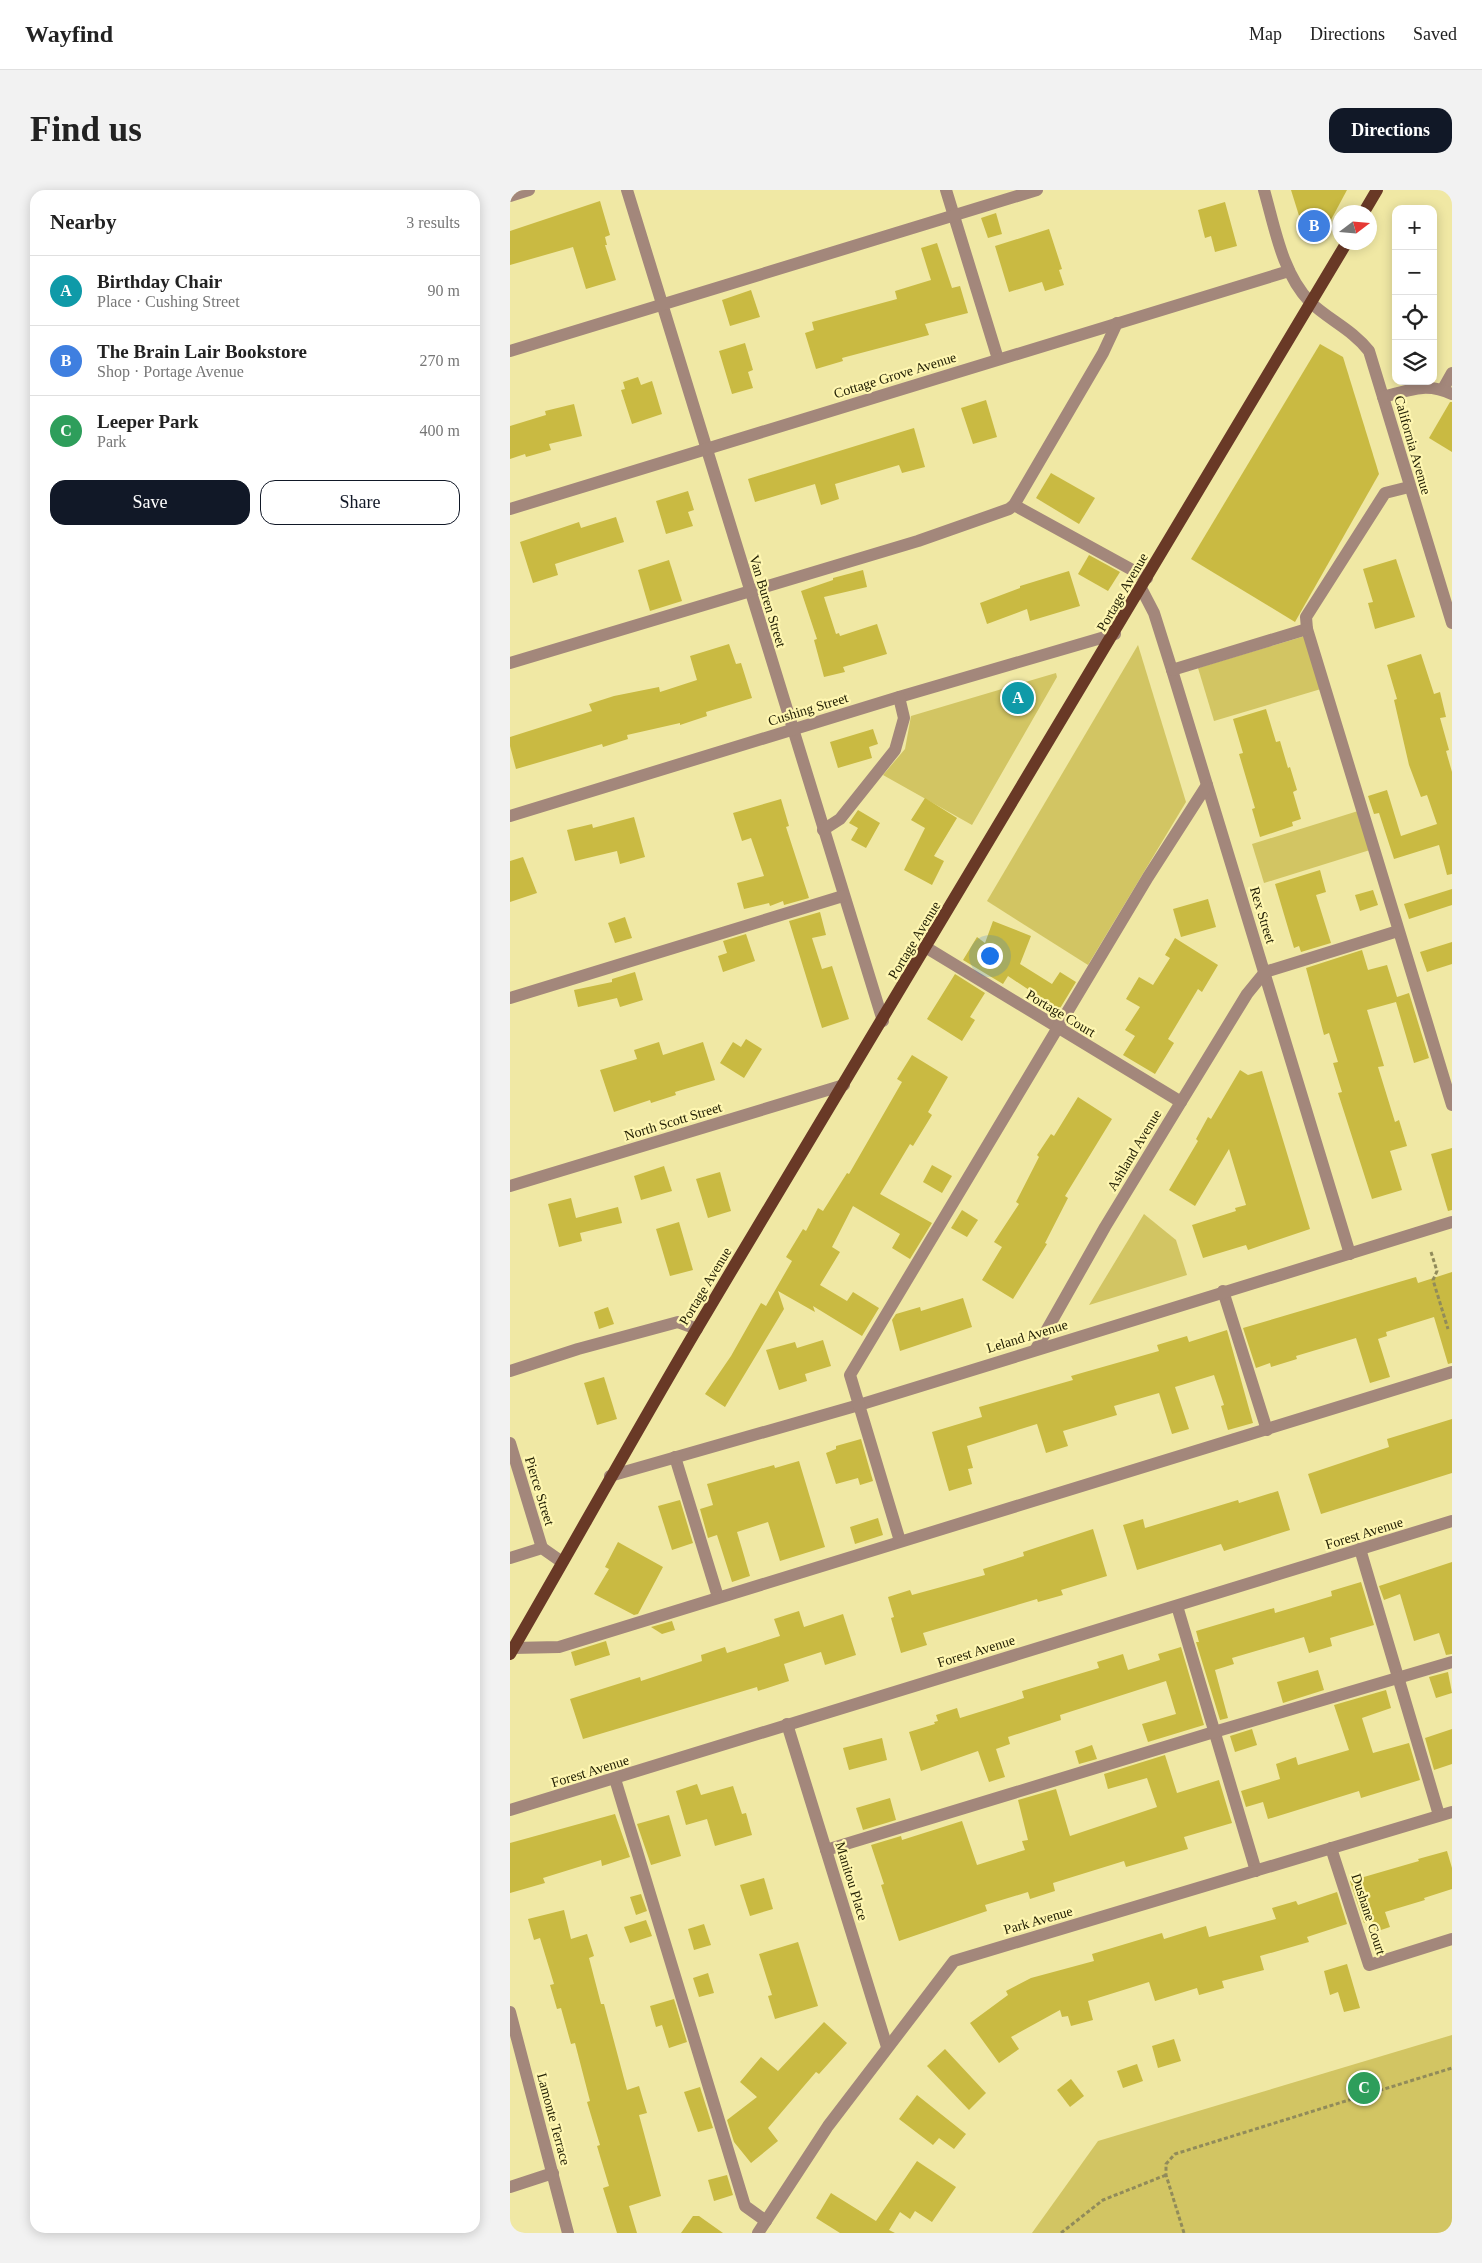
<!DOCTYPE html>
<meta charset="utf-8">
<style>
body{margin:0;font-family:Georgia,serif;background:#f2f2f2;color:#222}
.controls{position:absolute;right:15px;top:15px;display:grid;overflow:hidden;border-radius:10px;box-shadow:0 2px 12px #0003}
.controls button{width:45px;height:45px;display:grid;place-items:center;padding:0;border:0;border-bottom:1px solid #e0e0e0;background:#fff;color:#222;font:25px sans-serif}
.compass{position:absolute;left:822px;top:15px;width:45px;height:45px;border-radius:50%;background:#fff;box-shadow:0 2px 12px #0003;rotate:74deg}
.you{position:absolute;left:479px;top:765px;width:18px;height:18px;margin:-12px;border:4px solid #fff;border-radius:50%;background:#1a73e8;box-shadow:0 0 0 8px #1a73e833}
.badge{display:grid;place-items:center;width:32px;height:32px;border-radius:50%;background:#111827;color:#fff;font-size:16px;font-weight:700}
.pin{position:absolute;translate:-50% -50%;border:2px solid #fff;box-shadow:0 1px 5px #0006}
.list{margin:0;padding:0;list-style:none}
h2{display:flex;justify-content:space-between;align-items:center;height:65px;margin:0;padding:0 20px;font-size:21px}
h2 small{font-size:16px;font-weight:400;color:#767676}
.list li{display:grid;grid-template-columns:32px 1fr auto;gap:15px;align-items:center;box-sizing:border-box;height:70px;padding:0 20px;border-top:1px solid #e0e0e0}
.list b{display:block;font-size:19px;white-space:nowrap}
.list p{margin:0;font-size:16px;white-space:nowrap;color:#767676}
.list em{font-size:16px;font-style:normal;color:#767676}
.actions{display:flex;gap:10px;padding:15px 20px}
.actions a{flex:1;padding:11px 0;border:1px solid #111827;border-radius:15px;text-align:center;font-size:18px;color:#111827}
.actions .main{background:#111827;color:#fff}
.icon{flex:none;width:28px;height:28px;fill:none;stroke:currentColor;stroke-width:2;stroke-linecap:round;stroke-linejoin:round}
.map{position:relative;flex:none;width:942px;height:2043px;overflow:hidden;border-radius:15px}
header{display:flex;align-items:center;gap:30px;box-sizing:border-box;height:70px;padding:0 25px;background:#fff;border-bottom:1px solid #e0e0e0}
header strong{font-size:24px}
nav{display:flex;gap:28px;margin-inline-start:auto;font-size:18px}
.intro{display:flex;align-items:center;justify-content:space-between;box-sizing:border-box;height:120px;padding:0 30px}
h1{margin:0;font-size:35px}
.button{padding:12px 22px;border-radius:15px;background:#111827;color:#fff;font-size:18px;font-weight:700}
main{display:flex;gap:30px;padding:0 30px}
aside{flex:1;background:#fff;border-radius:15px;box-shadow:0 2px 12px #0003}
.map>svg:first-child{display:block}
.green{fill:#d2c563}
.building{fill:#c9ba42}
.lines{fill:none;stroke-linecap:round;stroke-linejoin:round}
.path{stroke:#918b5a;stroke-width:3;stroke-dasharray:4 2.5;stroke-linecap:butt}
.minor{stroke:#a3877b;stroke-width:12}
.major{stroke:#693926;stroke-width:12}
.labels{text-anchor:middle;stroke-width:4.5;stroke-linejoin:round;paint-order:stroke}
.street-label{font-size:14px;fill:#242105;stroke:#fef6b1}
</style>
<header>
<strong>Wayfind</strong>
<nav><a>Map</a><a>Directions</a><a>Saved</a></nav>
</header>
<div class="intro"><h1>Find us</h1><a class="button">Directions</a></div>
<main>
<aside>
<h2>Nearby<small>3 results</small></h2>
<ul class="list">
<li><span class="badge" style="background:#0f9aa8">A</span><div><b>Birthday Chair</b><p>Place · Cushing Street</p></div><em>90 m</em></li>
<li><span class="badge" style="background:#3f7fe0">B</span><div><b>The Brain Lair Bookstore</b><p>Shop · Portage Avenue</p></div><em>270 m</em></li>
<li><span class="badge" style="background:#2e9e5b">C</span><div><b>Leeper Park</b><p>Park</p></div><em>400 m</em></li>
</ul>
<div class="actions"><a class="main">Save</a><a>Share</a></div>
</aside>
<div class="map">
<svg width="942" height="2043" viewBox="0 0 942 2043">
<rect width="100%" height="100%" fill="#f0e8a4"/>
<g class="green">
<polygon points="795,446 811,499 704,531 688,478"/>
<polygon points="628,455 676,612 578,775 477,711"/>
<polygon points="546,483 547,487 462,635 373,585 395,559 401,526"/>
<polygon points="848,621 860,660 754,693 742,654"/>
<polygon points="634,1024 666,1050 677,1085 579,1115"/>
<polygon points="942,1845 942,2043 522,2043 588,1951"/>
</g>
<g class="building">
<polygon points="781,0 837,0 815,41 796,48"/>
<polygon points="90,11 100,45 95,47 97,55 95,55 106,90 76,99 63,57 0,75 0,41"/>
<polygon points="715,12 727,56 705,62 701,46 695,48 688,20"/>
<polygon points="486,23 492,44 478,48 471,28"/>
<polygon points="539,39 552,79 549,80 554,95 535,101 532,92 499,102 485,56"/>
<polygon points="427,53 442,98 450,96 458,123 415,134 419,145 332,168 333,171 306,179 295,143 304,140 302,132 387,109 385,101 421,90 411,58"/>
<polygon points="241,100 250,127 220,136 212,110"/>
<polygon points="235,153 243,180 238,182 243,198 222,204 209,161"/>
<polygon points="810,154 833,167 869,284 785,432 681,369"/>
<polygon points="128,187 131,195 142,191 152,224 122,234 111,200 115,199 113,192"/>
<polygon points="476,210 487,247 463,254 451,218"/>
<polygon points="940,212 942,212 942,262 919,248"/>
<polygon points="64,214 72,246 39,254 41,260 16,267 15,264 0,269 0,236 36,225 35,221"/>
<polygon points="404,238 415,277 392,283 389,275 325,294 329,309 311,315 305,294 245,312 238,289"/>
<polygon points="541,283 585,308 569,334 526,308"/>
<polygon points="178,301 184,320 178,322 183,336 156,344 146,311"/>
<polygon points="106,327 114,352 45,374 48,385 23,393 10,352 69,332 71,338"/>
<polygon points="579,365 610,382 598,401 568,384"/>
<polygon points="886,369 905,427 865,439 858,413 863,412 853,379"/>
<polygon points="159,370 172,411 140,421 128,380"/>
<polygon points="353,380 357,397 314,407 326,444 329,443 330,446 367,434 377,464 333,477 335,482 314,487 304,450 307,449 291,401 323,390 323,388"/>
<polygon points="559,381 570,416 520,431 517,419 477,434 470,413 510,398 510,396"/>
<polygon points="219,454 226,474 231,473 242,508 196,522 197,526 170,535 170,533 117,545 118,549 93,557 92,554 6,579 0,556 0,547 82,521 79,514 104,506 149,497 150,502 187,490 180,466"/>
<polygon points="911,464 924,504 930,502 936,527 930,528 939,560 936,561 942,582 942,684 937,685 929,655 884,669 869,623 864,624 858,606 877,600 891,646 927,634 917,605 911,607 899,575 884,510 887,509 877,475"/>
<polygon points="756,519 766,552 770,551 778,578 780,577 787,600 783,602 791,629 782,632 783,636 750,647 742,619 745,618 729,564 733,563 723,529"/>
<polygon points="363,539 368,554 359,557 362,568 328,578 320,552"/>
<polygon points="415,608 447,628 424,666 434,671 422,695 394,680 415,638 401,630"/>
<polygon points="271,609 279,636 276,637 299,708 274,715 273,711 260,716 259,713 234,719 227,693 254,686 241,648 232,651 223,623"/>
<polygon points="348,620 370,633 356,658 341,650 348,638 339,633"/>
<polygon points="124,627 135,667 110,674 107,661 65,671 57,640 82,634 83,638"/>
<polygon points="13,667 27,703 0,712 0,671"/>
<polygon points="810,680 816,702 806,705 821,753 791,762 789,756 784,758 765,694"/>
<polygon points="942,699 942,715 899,729 894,714"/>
<polygon points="863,700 868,715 850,721 845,705"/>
<polygon points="698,709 706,737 671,747 663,719"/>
<polygon points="310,722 316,745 302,748 312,779 322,776 339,829 312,838 279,731"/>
<polygon points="115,727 122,748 105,753 98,733"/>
<polygon points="483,731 521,746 510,774 542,794 550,782 566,792 549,820 498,786 493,794 453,770 467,747 475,753"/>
<polygon points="236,744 245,771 213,782 208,766 217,763 213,751"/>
<polygon points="665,748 708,775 692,802 688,799 658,849 664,853 645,884 613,865 625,846 615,840 630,817 616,809 629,787 643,795 660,768 655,765"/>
<polygon points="942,752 942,774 917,782 910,762"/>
<polygon points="852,760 858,780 877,775 887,807 899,803 919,868 904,873 886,812 857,820 874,876 868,877 885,932 889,930 897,956 880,961 892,1000 862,1009 828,903 832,902 823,873 828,872 819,843 814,845 796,778"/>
<polygon points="125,782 133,810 110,817 107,808 68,817 64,800 102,792 102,789"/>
<polygon points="445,784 475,803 460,827 465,830 452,851 417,829"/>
<polygon points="236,849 252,859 234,888 210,873 223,852 231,857"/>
<polygon points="149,852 153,865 193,852 205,890 165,902 166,905 141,913 140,910 104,922 90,880 127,869 124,860"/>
<polygon points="402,865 438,887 418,922 422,925 403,956 400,954 370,1004 422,1033 400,1069 382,1058 390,1044 343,1016 322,1057 330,1062 310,1095 337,1111 343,1102 369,1118 352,1146 303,1116 305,1122 268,1101 274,1119 215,1217 195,1204 221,1166 251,1113 256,1116 282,1071 276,1067 293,1039 296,1041 308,1018 313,1021 337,983 339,984 392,892 387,889"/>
<polygon points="730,880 738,885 752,881 800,1039 738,1060 736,1055 693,1068 682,1035 726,1021 725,1018 736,1015 719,959 685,1016 659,1000 688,951 686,949 698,927 701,929"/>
<polygon points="568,907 602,929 555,1006 558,1008 535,1053 537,1054 503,1109 472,1090 492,1057 484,1052 509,1014 506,1012 529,967 527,965 541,944 544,946"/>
<polygon points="942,958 942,1020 938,1021 921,964"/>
<polygon points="422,975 442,986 432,1003 413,992"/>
<polygon points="154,976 162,1001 131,1010 124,986"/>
<polygon points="210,982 221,1021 198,1028 186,989"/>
<polygon points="61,1008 66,1028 108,1017 112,1033 70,1043 72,1051 49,1057 38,1014"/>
<polygon points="452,1020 468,1030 457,1047 441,1038"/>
<polygon points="169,1032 183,1080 160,1086 146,1039"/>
<polygon points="942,1082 942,1173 938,1174 924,1127 876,1142 877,1146 868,1149 880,1187 860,1193 846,1148 786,1166 787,1169 761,1177 760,1173 746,1178 733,1138 906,1087 908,1093"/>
<polygon points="453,1108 462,1137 390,1161 382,1130 386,1124 410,1117 411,1121"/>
<polygon points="98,1117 104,1134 89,1139 84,1122"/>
<polygon points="717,1140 743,1233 718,1240 711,1216 714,1215 704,1185 665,1197 679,1239 662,1244 649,1203 604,1216 607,1225 553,1241 558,1256 536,1263 527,1234 457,1256 463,1278 458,1279 462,1294 439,1301 422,1242 472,1227 469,1217 563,1190 561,1186 649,1161 647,1155 677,1146 679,1152"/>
<polygon points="313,1150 321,1176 295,1184 297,1191 269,1200 256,1160 285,1152 287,1158"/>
<polygon points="94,1187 107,1229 87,1235 74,1193"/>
<polygon points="942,1229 942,1283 811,1324 798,1284 879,1257 877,1249"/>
<polygon points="351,1249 363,1291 350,1295 348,1288 326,1294 316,1263 326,1259 326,1256"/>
<polygon points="289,1271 315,1357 270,1371 258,1332 227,1342 240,1386 222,1392 207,1345 198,1348 190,1319 203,1315 197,1294 264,1275 265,1278"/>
<polygon points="768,1301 780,1340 714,1361 711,1354 627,1380 613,1335 633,1329 635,1338 728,1310 729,1313"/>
<polygon points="170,1310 183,1353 162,1360 148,1316"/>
<polygon points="368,1328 373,1345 345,1354 340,1337"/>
<polygon points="583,1339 597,1386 551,1400 553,1405 528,1412 527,1409 413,1443 417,1455 391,1463 381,1428 384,1427 378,1407 400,1400 402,1405 475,1385 473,1379 514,1366 513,1362"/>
<polygon points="108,1352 153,1377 128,1424 124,1425 84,1404 99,1379 95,1377"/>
<polygon points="942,1372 942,1464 936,1465 929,1443 904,1451 890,1404 874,1410 869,1396"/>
<polygon points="851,1392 864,1435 820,1448 822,1456 799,1463 794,1447 722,1468 724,1474 705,1480 718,1528 710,1530 686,1452 689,1452 686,1441 764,1418 765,1423 822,1406 821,1401"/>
<polygon points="289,1421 294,1437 333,1424 346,1465 315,1475 311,1462 274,1474 279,1491 248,1501 247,1497 73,1549 60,1509 130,1487 131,1491 192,1471 191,1465 215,1457 217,1463 270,1446 264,1429"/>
<polygon points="162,1431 165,1440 152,1444 141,1437"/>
<polygon points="96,1451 100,1465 65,1476 61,1462"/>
<polygon points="671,1457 694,1535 638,1552 632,1534 666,1524 656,1491 550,1525 551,1530 498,1547 500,1554 486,1559 495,1587 479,1592 468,1561 411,1581 399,1542 425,1534 424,1532 428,1531 426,1525 447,1518 450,1528 514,1508 512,1501 589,1478 587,1472 613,1464 618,1480 650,1470 648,1464"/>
<polygon points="808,1480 814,1500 773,1513 767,1492"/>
<polygon points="938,1482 942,1503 926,1508 919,1487"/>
<polygon points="876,1500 881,1518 852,1528 863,1563 899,1553 910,1590 851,1608 849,1601 758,1629 753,1612 736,1617 731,1601 770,1589 766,1574 786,1567 788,1575 839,1560 824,1515"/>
<polygon points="742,1539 747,1555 725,1562 720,1546"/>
<polygon points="942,1539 942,1574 924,1580 915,1548"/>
<polygon points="372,1548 377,1570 339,1580 333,1558"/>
<polygon points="582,1555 587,1569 569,1574 565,1561"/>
<polygon points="655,1565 667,1603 709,1590 722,1633 674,1647 678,1659 616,1677 614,1671 543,1693 545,1701 520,1709 518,1702 475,1715 477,1721 389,1751 371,1695 374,1694 361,1655 391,1646 392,1650 452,1631 467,1675 515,1660 512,1651 518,1650 508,1610 546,1599 560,1646 647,1617 637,1588 598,1599 594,1584"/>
<polygon points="187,1594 191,1605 223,1596 232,1624 236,1623 242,1645 205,1656 197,1629 176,1635 166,1601"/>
<polygon points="380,1608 386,1630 353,1640 346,1618"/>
<polygon points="105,1624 120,1667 92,1676 91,1670 33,1688 35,1693 0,1703 0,1653"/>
<polygon points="159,1625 171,1666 141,1675 127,1634"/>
<polygon points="937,1661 942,1678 942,1699 914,1708 915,1710 875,1722 880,1737 865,1742 861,1730 854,1733 840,1691 909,1671 908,1669"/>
<polygon points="254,1688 263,1719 240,1726 230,1695"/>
<polygon points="827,1702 837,1734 797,1747 799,1752 750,1766 754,1780 712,1791 714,1798 689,1805 687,1798 645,1811 639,1792 578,1811 583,1830 561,1836 558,1826 552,1827 550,1820 501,1847 509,1859 489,1873 460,1833 498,1805 496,1801 521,1788 584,1771 582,1764 652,1743 654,1749 696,1736 699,1747 766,1729 762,1718 786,1711 788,1715"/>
<polygon points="131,1704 137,1721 126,1725 120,1707"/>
<polygon points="54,1720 61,1749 77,1744 84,1766 79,1768 91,1814 94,1814 117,1900 129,1896 137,1923 129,1925 151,2006 119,2016 127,2043 107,2043 93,1998 99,1996 87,1956 90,1955 77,1912 80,1911 65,1853 61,1854 51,1818 47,1819 40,1795 44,1794 30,1748 24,1750 18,1729"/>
<polygon points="136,1730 142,1746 120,1753 114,1737"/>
<polygon points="194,1734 201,1755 184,1760 178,1739"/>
<polygon points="288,1752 308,1816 265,1829 258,1806 262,1805 249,1764"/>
<polygon points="837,1774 850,1818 834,1822 828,1802 820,1805 814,1781"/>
<polygon points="198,1783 204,1803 189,1807 183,1788"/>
<polygon points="164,1809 177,1852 159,1858 152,1835 146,1837 140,1816"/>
<polygon points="314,1832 337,1853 309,1884 306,1882 258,1938 268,1951 241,1973 224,1952 217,1930 247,1907 230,1892 251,1867 268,1881"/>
<polygon points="664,1849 671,1871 648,1878 642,1856"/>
<polygon points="435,1859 476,1903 459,1920 417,1876"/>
<polygon points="627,1874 633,1891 613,1898 607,1881"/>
<polygon points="561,1889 574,1906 560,1917 547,1900"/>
<polygon points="190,1897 203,1938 188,1942 174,1902"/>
<polygon points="407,1905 456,1944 444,1959 429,1948 423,1955 389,1929"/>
<polygon points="407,1971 446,1997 422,2032 405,2021 400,2029 390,2022 379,2040 385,2043 330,2043 306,2028 321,2003 366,2031"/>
<polygon points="217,1985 223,2005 204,2011 198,1990"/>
<polygon points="183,2026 189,2026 213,2043 171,2043"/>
</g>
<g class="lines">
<g class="path">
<polyline points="921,1062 927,1081 923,1090 938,1139"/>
<polyline points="551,2043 593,2010 656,1985"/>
<polyline points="674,2043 656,1985 656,1974 665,1964 942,1878"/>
</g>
<g class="minor">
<polyline points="117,0 373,831"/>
<polyline points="436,0 488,169"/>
<path d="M754,0C765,38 772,83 800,112C819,130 843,140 859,161L942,433"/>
<polyline points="0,6 19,0"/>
<polyline points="0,161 527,0"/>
<polyline points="933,199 942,183"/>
<path d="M873,207C900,200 916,192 942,204"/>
<polyline points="899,297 875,303 796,427 797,439 942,915"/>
<polyline points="504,315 637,388"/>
<polyline points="0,319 779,81"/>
<polyline points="631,398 644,423 662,480 840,1064"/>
<polyline points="0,473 408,351 499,319 504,315 593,163 607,133"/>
<polyline points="662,480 797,439"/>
<polyline points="0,626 389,507 605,444"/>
<polyline points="313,640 330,629 385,560 394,528 389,507"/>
<polyline points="417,758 671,912"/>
<polyline points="0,808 333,706"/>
<polyline points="0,996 334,895"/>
<polyline points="713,1101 757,1240"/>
<polyline points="526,1159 595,1037 671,912 737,804 755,782 888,741"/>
<polyline points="0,1181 68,1159 168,1132 187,1139"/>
<polyline points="0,1253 32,1358"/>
<polyline points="165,1267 208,1407"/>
<polyline points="100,1286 349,1215 942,1032"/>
<polyline points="390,1351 340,1185 638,687 697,595"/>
<polyline points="850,1359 929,1625"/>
<polyline points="0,1368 32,1358 52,1372"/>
<polyline points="667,1416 746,1681"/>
<polyline points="3,1458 49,1457 942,1182"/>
<polyline points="277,1534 377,1857"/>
<polyline points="105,1589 235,2016 256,2031"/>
<polyline points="0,1620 942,1331"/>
<polyline points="821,1658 859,1775 942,1749"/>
<polyline points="316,1660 704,1542 942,1472"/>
<polyline points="0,1822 58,2043"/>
<polyline points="0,1997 43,1983"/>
<polyline points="248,2043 318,1936 444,1771 942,1622"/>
</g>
<g class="major">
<polyline points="854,22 867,0"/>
<path d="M0,1464C62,1357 122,1249 185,1142C401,778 622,417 837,52"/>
</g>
</g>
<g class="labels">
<g class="street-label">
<text transform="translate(385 185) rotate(-17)" y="5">Cottage Grove Avenue</text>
<text transform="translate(903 255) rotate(74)" y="5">California Avenue</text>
<text transform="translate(612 402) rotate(-60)" y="5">Portage Avenue</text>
<text transform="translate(258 411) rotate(73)" y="5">Van Buren Street</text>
<text transform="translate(298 519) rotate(-17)" y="5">Cushing Street</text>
<text transform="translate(753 725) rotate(73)" y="5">Rex Street</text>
<text transform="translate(404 750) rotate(-59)" y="5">Portage Avenue</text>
<text transform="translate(551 823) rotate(31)" y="5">Portage Court</text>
<text transform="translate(163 931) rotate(-17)" y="5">North Scott Street</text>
<text transform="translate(624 960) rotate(-59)" y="5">Ashland Avenue</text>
<text transform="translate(195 1096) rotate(-59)" y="5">Portage Avenue</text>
<text transform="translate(517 1146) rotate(-17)" y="5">Leland Avenue</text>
<text transform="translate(30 1301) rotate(73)" y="5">Pierce Street</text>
<text transform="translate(854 1343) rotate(-17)" y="5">Forest Avenue</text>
<text transform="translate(466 1461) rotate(-17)" y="5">Forest Avenue</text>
<text transform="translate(80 1581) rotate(-17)" y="5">Forest Avenue</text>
<text transform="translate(342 1691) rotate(73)" y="5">Manitou Place</text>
<text transform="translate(859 1724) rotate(72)" y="5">Dushane Court</text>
<text transform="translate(528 1730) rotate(-16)" y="5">Park Avenue</text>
<text transform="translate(44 1929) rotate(75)" y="5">Lamonte Terrace</text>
</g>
</g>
</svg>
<div class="controls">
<button>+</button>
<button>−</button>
<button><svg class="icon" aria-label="locate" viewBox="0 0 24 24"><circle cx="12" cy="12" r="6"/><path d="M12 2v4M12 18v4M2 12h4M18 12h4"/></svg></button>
<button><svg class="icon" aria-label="layers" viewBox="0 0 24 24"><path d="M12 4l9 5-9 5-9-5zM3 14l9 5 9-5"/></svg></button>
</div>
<svg class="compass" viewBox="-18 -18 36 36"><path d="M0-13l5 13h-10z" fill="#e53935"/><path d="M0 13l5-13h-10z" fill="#767676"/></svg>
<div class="you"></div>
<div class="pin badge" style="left:508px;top:508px;background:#0f9aa8">A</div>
<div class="pin badge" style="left:804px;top:36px;background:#3f7fe0">B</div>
<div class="pin badge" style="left:854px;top:1898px;background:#2e9e5b">C</div>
</div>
</main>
